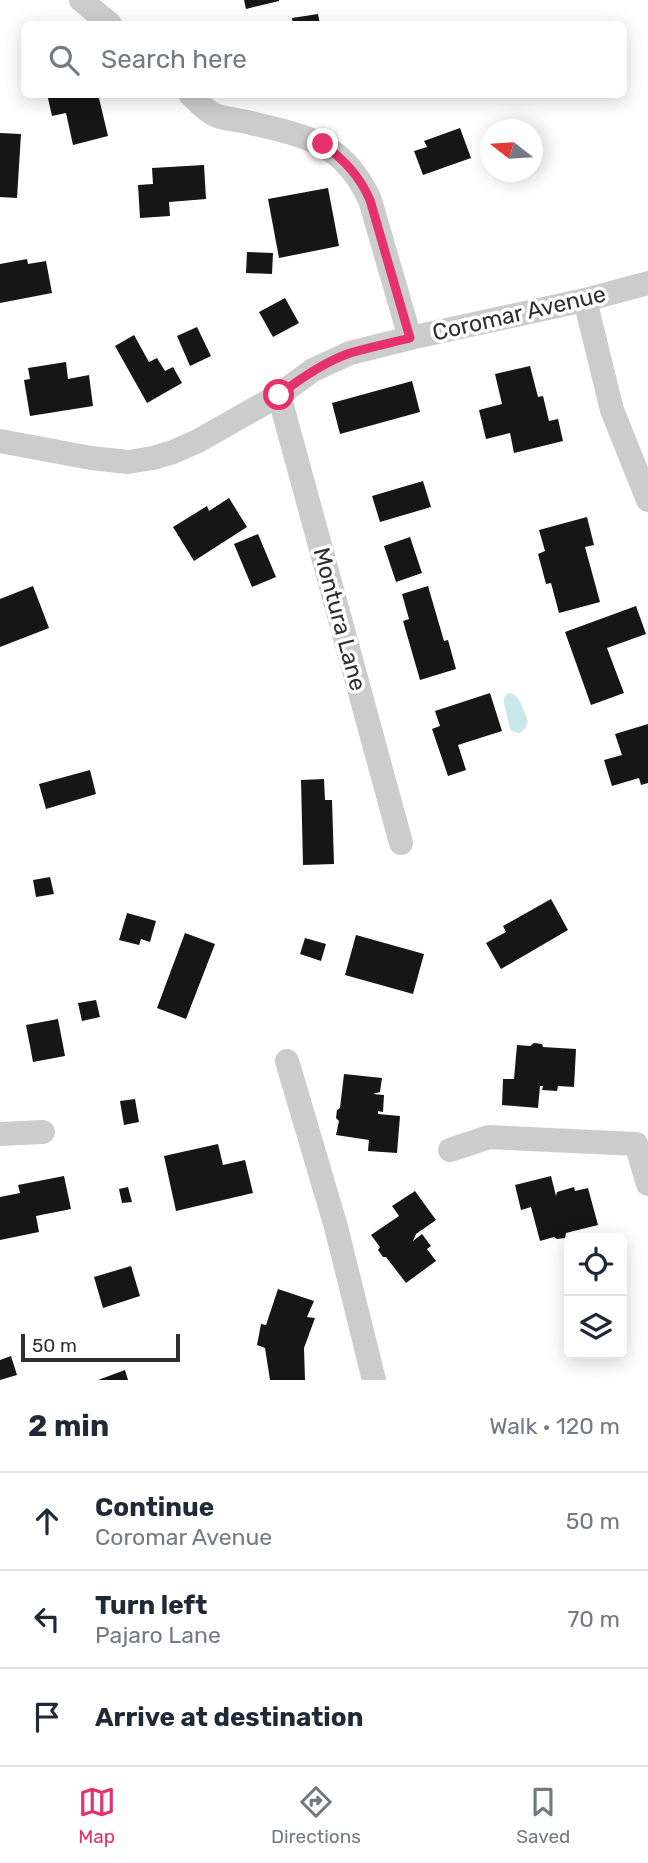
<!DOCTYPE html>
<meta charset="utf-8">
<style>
body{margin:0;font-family:Rubik,sans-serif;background:#f2f2f3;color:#1f2937}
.controls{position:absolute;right:21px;bottom:21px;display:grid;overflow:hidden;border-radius:10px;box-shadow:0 4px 18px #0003}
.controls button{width:63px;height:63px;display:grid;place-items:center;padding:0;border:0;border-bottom:2px solid #e0e1e3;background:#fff;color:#1f2937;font:35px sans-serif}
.compass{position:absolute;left:480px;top:119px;width:63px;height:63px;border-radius:50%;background:#fff;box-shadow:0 4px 18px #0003;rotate:287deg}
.scale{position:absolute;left:21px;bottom:18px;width:159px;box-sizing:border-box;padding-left:7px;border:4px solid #2f2f2f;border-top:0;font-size:19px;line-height:24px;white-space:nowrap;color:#2f2f2f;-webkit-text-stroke:5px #fff;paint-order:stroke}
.stop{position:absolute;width:21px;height:21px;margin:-16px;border:5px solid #e5326f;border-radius:50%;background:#fff}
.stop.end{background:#e5326f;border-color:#fff;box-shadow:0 2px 7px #0008}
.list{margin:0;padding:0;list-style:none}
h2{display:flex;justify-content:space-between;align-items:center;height:91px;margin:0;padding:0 28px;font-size:30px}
h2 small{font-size:23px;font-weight:400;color:#747a83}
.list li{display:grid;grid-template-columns:46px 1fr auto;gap:21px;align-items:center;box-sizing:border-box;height:98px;padding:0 28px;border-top:2px solid #e0e1e3}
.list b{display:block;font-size:26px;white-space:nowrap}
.list p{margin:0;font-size:23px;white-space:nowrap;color:#747a83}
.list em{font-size:23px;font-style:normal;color:#747a83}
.icon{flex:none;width:38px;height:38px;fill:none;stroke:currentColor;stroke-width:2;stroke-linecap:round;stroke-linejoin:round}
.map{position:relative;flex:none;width:648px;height:1380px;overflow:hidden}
.search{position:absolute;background:#fff;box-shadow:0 4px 18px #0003;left:21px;right:21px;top:21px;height:77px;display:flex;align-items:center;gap:18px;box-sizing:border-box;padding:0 24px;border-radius:10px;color:#747a83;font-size:26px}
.sheet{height:385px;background:#fff}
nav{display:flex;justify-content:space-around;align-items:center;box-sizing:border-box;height:98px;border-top:2px solid #e0e1e3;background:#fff;font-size:19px;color:#747a83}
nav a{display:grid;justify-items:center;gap:4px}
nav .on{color:#e5326f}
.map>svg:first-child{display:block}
.water{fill:#c9e8ec}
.building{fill:#161616}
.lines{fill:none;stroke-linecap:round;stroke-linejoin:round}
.street{stroke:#ccc;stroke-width:24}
.route{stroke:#e5326f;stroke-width:9}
.labels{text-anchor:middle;stroke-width:7;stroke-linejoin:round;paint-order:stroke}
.street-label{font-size:23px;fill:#2f2f2f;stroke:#fff}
</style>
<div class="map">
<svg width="648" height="1380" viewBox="0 0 648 1380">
<rect width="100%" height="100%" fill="#fff"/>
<path class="water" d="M508,693C520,693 524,711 528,722L525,729L520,733L514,732L510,729L504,703V697Z"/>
<g class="building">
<polygon points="244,0 279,0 279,1 246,9"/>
<polygon points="318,14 320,24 293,24 292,18"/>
<polygon points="47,94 98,94 108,136 73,145 66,113 52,116"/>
<polygon points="460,128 471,158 423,175 414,151 427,147 424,141"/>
<polygon points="0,133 21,134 17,198 0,197"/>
<polygon points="204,165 206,199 169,202 170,216 140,218 138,185 153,184 152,168"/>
<polygon points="328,188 339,246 279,258 268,199"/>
<polygon points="247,252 273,253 272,274 246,273"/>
<polygon points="27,259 28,264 46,261 52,293 0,303 0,264"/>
<polygon points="285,298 299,323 273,337 259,312"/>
<polygon points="197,327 211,356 190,366 177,336"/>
<polygon points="134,335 149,362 157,358 165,371 173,367 182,383 147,403 115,346"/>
<polygon points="66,362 68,379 89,375 93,406 30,416 24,380 30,379 28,368"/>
<polygon points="530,366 538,397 543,396 549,421 558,419 563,441 514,453 510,433 486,439 479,410 502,404 495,374"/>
<polygon points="412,381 420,412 340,434 332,403"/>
<polygon points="423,481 431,507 380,522 372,496"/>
<polygon points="229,498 247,527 194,561 173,527 207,506 209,511"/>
<polygon points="587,517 594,545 585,547 600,602 559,613 551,583 546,584 538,554 545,551 539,530"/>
<polygon points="258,534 276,577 252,587 234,544"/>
<polygon points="410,537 422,573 396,582 384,546"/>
<polygon points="33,586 49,628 0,647 0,599"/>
<polygon points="428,586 444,641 448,640 456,669 420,680 403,621 409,619 402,594"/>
<polygon points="636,606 646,634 607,648 624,693 591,705 565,632"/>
<polygon points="490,693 502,731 458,745 466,770 448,776 432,729 440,726 435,711"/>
<polygon points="648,724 648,783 641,785 639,778 612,786 604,760 622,755 615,734"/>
<polygon points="90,770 96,794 46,809 39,784"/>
<polygon points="324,779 325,800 332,800 334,864 303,865 301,780"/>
<polygon points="50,877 54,894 36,897 33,880"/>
<polygon points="551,899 568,930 501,969 486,943 506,932 503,926"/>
<polygon points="127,913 156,921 150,942 141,939 139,945 119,940"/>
<polygon points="185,933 215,944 186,1019 157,1008"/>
<polygon points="356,935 424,954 413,994 345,975"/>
<polygon points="305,938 326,944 321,961 300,954"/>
<polygon points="96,1000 100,1017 82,1021 78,1003"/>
<polygon points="58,1019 65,1056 33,1062 26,1025"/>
<polygon points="534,1043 542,1044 543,1047 576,1049 574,1087 558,1086 557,1091 542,1090 543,1086 540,1086 538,1108 502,1105 503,1079 514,1079 517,1045 530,1046"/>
<polygon points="344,1074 382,1078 380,1092 373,1094 384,1095 383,1112 378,1111 378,1114 400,1116 397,1153 368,1151 369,1140 336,1135 339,1121 336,1118 337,1110 340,1108"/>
<polygon points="135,1099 139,1122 124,1125 120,1101"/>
<polygon points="218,1144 223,1165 245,1160 253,1193 176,1211 164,1156"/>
<polygon points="64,1176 71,1209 36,1216 39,1232 0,1240 0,1197 20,1193 18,1185"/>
<polygon points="551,1176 556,1196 557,1192 574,1187 575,1191 588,1188 598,1225 566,1233 565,1238 557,1239 554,1237 540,1241 531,1207 521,1210 515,1185"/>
<polygon points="128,1187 132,1202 122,1203 119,1189"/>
<polygon points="415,1191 436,1220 416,1234 413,1241 422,1234 431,1246 427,1249 436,1261 406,1283 386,1257 383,1257 378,1250 380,1247 371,1235 399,1216 392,1206"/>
<polygon points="131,1266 140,1296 103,1308 94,1277"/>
<polygon points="278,1289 314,1301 307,1317 315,1318 304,1348 305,1380 270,1380 265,1348 257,1345 261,1324 266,1325"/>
<polygon points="11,1356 17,1375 0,1380 0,1360"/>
<polygon points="125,1370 128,1380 98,1380"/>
</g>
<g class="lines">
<g class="street">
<polyline points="81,0 110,24"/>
<path d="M190,94C197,101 206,111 215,115C225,119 237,120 247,122C305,136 343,141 370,200L410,338"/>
<polyline points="585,300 612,410 648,500"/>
<polyline points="279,395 401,843"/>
<polyline points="0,441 91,458 128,462 153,458 173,452 198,441 279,395 313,370 350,353 410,338 585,300 648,283"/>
<polyline points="287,1061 336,1227 374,1380"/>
<polyline points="0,1134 43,1132"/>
<polyline points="450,1150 489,1137 636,1144 648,1184"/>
</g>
</g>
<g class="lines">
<path class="route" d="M279,395C301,378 324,362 350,353C370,347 390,343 410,338L370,200C359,175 344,160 323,144"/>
</g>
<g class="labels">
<g class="street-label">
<text transform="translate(519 313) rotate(-13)" y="8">Coromar Avenue</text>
<text transform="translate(340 619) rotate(75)" y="8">Montura Lane</text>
</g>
</g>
</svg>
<div class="controls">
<button><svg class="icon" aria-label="locate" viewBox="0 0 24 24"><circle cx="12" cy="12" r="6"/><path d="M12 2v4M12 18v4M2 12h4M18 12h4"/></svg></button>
<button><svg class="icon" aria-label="layers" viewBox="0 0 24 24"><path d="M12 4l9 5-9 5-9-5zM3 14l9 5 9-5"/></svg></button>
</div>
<svg class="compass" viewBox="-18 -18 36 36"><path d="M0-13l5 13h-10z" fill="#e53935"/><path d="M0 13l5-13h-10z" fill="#747a83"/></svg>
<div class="scale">50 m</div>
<div class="stop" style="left:279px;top:395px"></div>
<div class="stop end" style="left:323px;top:144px"></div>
<div class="search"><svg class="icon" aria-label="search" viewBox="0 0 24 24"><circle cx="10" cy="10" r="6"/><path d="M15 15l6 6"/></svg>Search here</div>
</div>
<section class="sheet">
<h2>2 min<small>Walk · 120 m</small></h2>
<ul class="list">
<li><svg class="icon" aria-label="ahead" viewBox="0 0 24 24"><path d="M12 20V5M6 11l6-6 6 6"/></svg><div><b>Continue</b><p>Coromar Avenue</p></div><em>50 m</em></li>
<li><svg class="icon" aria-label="left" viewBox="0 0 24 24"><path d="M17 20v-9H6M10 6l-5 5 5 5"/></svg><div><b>Turn left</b><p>Pajaro Lane</p></div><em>70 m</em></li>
<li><svg class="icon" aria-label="arrive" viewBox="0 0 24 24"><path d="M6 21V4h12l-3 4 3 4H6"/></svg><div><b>Arrive at destination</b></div></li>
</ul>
</section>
<nav>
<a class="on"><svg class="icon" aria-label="map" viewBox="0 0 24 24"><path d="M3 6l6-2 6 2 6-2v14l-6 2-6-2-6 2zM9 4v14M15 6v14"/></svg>Map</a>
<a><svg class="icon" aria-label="directions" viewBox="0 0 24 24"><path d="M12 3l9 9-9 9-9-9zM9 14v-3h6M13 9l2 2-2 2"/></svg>Directions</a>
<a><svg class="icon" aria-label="saved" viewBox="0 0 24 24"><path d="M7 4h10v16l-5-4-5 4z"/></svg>Saved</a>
</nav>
